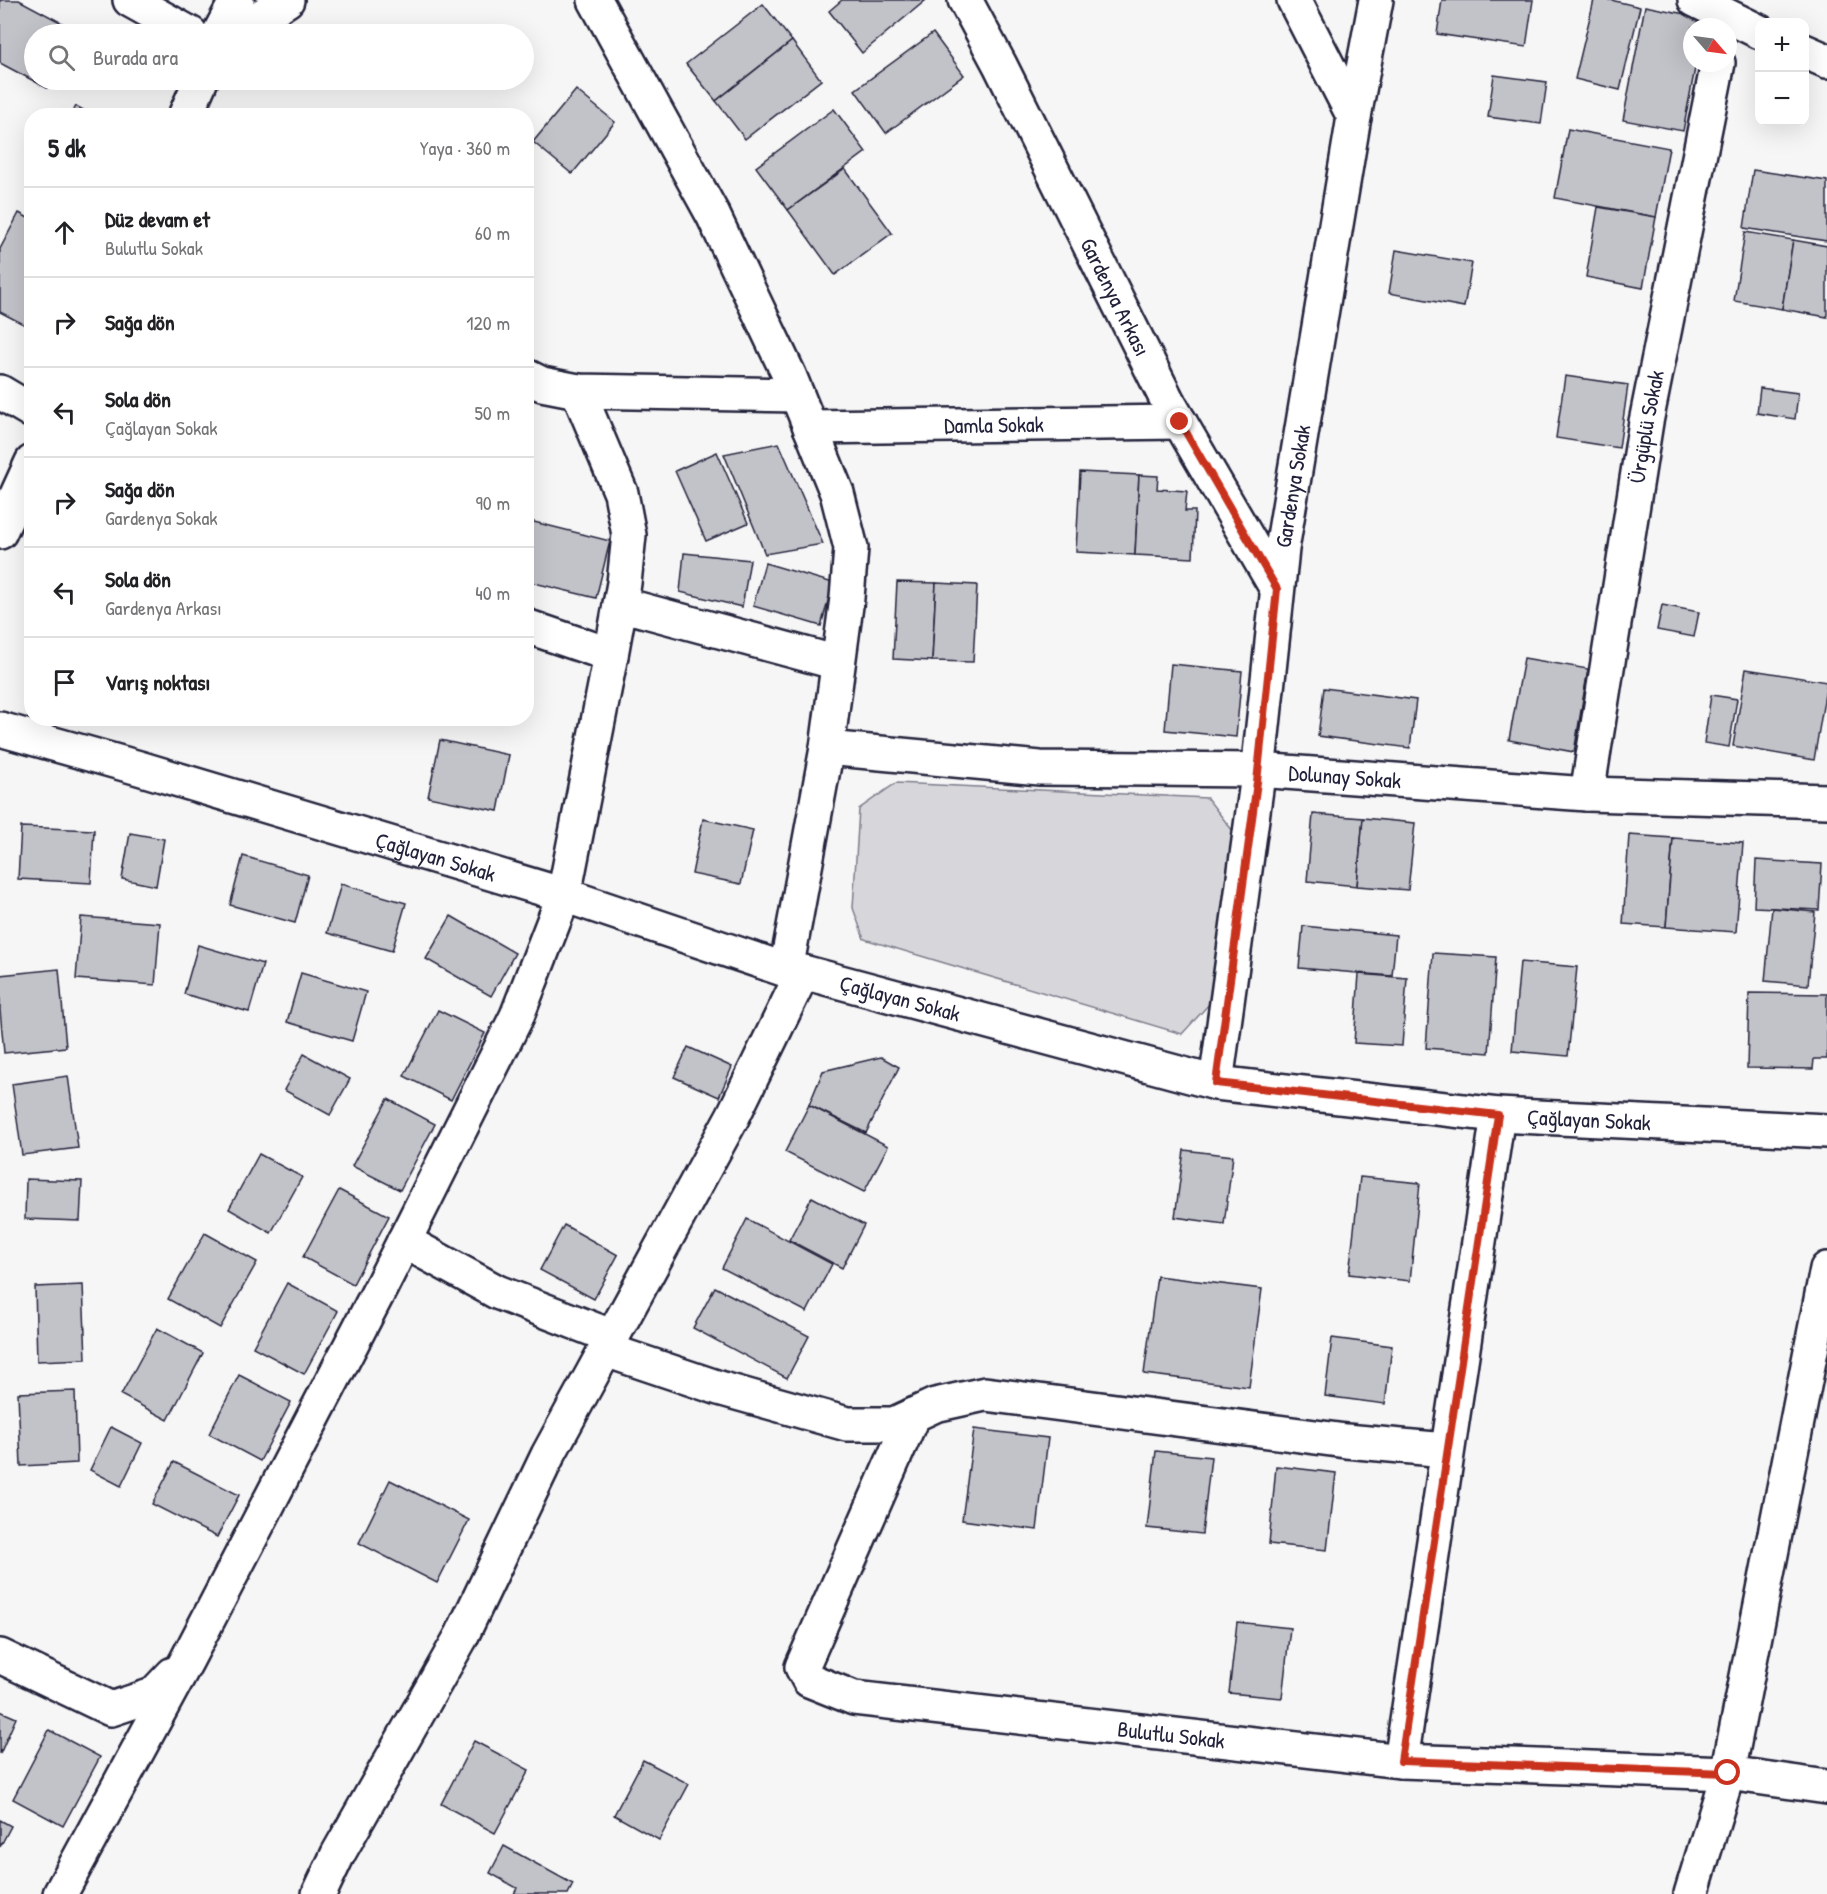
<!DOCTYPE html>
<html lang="tr">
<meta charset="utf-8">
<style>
body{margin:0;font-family:"Patrick Hand",sans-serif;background:#f6f6f6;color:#202124}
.controls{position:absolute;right:18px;top:18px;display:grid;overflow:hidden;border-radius:12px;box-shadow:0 6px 24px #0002}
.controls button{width:54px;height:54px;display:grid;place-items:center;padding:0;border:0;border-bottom:2px solid #e0e0e0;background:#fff;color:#202124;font:30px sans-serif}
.compass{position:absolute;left:1683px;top:18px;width:54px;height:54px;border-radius:50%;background:#fff;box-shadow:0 6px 24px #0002;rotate:118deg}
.stop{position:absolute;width:18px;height:18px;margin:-14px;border:4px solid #c8321e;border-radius:50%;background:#fff}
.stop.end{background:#c8321e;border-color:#fff;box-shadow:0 2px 6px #0008}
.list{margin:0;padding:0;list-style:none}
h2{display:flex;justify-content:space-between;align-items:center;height:78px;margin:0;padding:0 24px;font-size:26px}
h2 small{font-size:20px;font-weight:400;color:#757577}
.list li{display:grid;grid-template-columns:39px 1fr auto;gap:18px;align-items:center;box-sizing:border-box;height:90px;padding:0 24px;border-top:2px solid #e0e0e0}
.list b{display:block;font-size:22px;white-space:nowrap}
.list p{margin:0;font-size:20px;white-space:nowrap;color:#757577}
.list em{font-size:20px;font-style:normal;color:#757577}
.icon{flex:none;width:33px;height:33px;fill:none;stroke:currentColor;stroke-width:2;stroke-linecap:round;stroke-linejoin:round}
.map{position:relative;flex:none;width:1827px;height:1894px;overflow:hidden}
.search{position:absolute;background:#fff;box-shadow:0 6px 24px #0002;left:24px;top:24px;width:510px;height:66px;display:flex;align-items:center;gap:15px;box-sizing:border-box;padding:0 21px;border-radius:33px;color:#757577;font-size:22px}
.panel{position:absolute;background:#fff;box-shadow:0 6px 24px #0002;left:24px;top:108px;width:510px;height:618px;border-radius:24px}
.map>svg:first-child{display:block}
.green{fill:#d7d7db;stroke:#7c7c8b;stroke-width:1.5}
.building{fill:#c2c2c9;stroke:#22223b;stroke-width:1.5}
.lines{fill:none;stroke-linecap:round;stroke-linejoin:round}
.minor-casing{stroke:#22223b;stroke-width:38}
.tertiary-casing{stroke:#22223b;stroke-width:38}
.minor{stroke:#fff;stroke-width:33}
.tertiary{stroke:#fff;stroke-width:33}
.route{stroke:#c8321e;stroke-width:8}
.labels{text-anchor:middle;stroke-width:4.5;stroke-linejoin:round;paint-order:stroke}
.street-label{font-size:22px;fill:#22223b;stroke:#fff}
</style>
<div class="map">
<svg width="1827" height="1894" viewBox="0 0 1827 1894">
<rect width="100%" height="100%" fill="#f6f6f7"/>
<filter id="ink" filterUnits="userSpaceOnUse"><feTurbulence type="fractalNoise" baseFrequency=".0167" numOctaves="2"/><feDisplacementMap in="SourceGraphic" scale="12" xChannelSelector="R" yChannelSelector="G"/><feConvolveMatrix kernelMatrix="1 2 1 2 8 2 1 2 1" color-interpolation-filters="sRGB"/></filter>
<g filter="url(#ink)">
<polygon class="green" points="896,783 1207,798 1236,835 1220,992 1182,1034 864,939 853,908 859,809"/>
<g class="building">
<polygon points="0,0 19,0 77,31 75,34 34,34 34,80 52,80 47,88 0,63"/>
<polygon points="842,0 926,0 862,53 829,11"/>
<polygon points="1442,0 1533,0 1526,47 1437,34"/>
<polygon points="1594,0 1611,0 1640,7 1620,90 1575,79"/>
<polygon points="763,4 792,41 716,101 686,64"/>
<polygon points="1645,6 1705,18 1703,27 1692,27 1692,63 1696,63 1683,131 1623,120"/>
<polygon points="933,33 964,75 886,133 855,90"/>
<polygon points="792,41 821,80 745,139 716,101"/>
<polygon points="1494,75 1547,82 1541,124 1488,117"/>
<polygon points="576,90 615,122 572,174 533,142"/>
<polygon points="76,106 94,116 71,116"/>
<polygon points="834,109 866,152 788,210 756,167"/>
<polygon points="1568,129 1669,148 1656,217 1555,198"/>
<polygon points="845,169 892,233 835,275 788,210"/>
<polygon points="1753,170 1827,181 1827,241 1744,228"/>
<polygon points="1598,207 1656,217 1643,288 1586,277"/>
<polygon points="19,213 32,220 31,328 0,312 0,249"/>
<polygon points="1745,232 1793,240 1782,309 1734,301"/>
<polygon points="1793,240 1827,246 1827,317 1782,309"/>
<polygon points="1396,250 1472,263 1464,307 1389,293"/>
<polygon points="1565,376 1628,385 1619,448 1556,438"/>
<polygon points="1760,388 1798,393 1795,419 1757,413"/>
<polygon points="779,443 823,544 765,554 724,454"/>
<polygon points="717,452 748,523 706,541 675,471"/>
<polygon points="1080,472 1139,475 1135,555 1076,552"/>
<polygon points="1139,475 1158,476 1157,489 1187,491 1185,511 1195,511 1193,558 1135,555"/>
<polygon points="526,520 610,541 596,598 526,581"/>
<polygon points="684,553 750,560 742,607 680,592"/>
<polygon points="765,563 833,583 821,626 753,606"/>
<polygon points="897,582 936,583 932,661 893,659"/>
<polygon points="936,583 977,585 973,662 932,661"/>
<polygon points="1662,605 1699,612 1694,637 1657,630"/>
<polygon points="1524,658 1588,669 1574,752 1509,740"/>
<polygon points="1171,664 1242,671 1236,737 1165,730"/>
<polygon points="1746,669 1827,682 1814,760 1733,746"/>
<polygon points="1324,688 1416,700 1410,748 1318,736"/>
<polygon points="1711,695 1737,699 1729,747 1704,743"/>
<polygon points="440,740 509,755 498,811 428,797"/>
<polygon points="1313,814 1363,818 1357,886 1307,881"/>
<polygon points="1363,818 1415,823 1408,890 1357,886"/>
<polygon points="703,819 753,830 741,884 692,874"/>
<polygon points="21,827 94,830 91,883 18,879"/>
<polygon points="130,833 164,839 156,886 122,879"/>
<polygon points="1629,835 1673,838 1666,927 1623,924"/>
<polygon points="1673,838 1743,843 1736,932 1666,927"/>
<polygon points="243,856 308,875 295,923 230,905"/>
<polygon points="1756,860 1822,864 1819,910 1754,907"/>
<polygon points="341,884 406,903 392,951 327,933"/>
<polygon points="1772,908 1815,912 1808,985 1765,981"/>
<polygon points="451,916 515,953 491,996 426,959"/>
<polygon points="81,917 160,923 155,985 76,979"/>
<polygon points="1303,926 1396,935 1392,976 1299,968"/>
<polygon points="198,945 263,964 249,1012 184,994"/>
<polygon points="1433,953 1496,957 1489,1053 1426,1048"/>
<polygon points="1520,962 1577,967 1568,1056 1512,1051"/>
<polygon points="59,969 66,1047 4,1053 0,1010 0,975"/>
<polygon points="301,973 366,992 352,1041 287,1022"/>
<polygon points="1359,974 1407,978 1402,1046 1354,1043"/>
<polygon points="1749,993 1827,994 1827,1059 1814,1059 1813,1069 1747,1068"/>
<polygon points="438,1010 485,1033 451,1100 404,1076"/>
<polygon points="688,1047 732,1067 719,1097 674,1077"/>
<polygon points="304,1054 350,1079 330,1115 284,1090"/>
<polygon points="881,1057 899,1067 866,1133 809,1105 823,1071"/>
<polygon points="68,1076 78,1148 22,1155 12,1084"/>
<polygon points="388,1099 435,1124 400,1190 352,1166"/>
<polygon points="809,1105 888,1146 864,1192 785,1152"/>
<polygon points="1184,1150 1233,1156 1224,1224 1175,1217"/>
<polygon points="259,1154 302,1177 271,1233 229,1209"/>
<polygon points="1360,1177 1420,1183 1410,1281 1349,1274"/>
<polygon points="26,1179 82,1181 80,1221 25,1219"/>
<polygon points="339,1190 389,1216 353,1284 303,1257"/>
<polygon points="812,1197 864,1225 842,1268 789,1240"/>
<polygon points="747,1219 832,1264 807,1312 722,1268"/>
<polygon points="564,1225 618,1255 594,1299 540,1270"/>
<polygon points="205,1233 257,1262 220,1328 168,1299"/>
<polygon points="1157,1276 1262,1289 1249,1387 1144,1374"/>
<polygon points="287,1283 338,1311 304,1374 253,1347"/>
<polygon points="83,1285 86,1359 37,1361 35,1287"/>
<polygon points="715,1287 809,1336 787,1378 693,1328"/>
<polygon points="157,1328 203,1353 168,1420 121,1395"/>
<polygon points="1332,1338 1392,1346 1385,1404 1325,1396"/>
<polygon points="239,1375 291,1402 260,1461 209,1434"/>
<polygon points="75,1391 77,1463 21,1466 18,1393"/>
<polygon points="111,1427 142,1443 121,1486 90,1470"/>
<polygon points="974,1429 1048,1438 1037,1530 962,1520"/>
<polygon points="1156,1451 1211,1457 1202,1534 1147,1528"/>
<polygon points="174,1462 239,1495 217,1537 152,1504"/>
<polygon points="1276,1466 1336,1473 1327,1550 1269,1544"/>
<polygon points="390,1480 469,1520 437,1583 359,1543"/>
<polygon points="1237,1622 1290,1628 1282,1698 1229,1693"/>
<polygon points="0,1711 16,1718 0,1754"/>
<polygon points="49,1730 100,1757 63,1826 13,1799"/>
<polygon points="474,1741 529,1770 495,1833 441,1804"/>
<polygon points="643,1760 689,1784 659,1840 614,1815"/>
<polygon points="0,1820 11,1826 0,1847"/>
<polygon points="504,1846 573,1884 568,1894 514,1894 517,1888 490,1873"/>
</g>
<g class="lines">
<defs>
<g id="minor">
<polyline points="130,0 191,34"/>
<polyline points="595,0 713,215 789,375 837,493 851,548 847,598 827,748 786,970"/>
<path id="s1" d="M965,0L1000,65L1167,400L1277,589"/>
<polyline points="1294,0 1354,117"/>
<polyline points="1695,0 1760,32"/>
<polyline points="234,34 287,0"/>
<polyline points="1804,51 1827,61"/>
<polyline points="185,116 201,80"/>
<polyline points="526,376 542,384 578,391 797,395"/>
<polyline points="0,392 32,411"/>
<path id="s2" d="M810,427L1180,422"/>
<polyline points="0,532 32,462"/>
<polyline points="620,604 838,663"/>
<polyline points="526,626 611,655"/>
<path id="s3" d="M0,729L139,768L564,895L786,970L803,972L1216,1083L1498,1115L1827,1131"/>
<path id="s4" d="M827,748L1040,768L1258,770L1587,794L1827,801"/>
<path id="s5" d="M1587,794L1646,422L1718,63"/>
<path id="s6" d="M1216,1083L1257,782L1282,549L1354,117L1376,0"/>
<polyline points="404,1241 497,1292 613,1337"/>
<polyline points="606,1350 719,1388 847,1424 894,1424 935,1405 985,1394 1346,1441 1446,1450"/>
<path id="s7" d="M913,1415L802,1667L809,1680L854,1698L1401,1761L1728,1773L1827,1787"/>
<polyline points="0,1656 111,1709 153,1695 173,1674"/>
<polyline points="1401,1761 1498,1115"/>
<polyline points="60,1894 187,1660 381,1287 517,1016 564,895 611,655 624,583 629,535 621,493 578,391"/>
<polyline points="319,1894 338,1854 461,1637 548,1455 733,1116 803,972"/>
<polyline points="1691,1894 1728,1773 1827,1269"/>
</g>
<polyline id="tertiary" points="219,34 237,0"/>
</defs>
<use href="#minor" class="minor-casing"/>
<use href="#tertiary" class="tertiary-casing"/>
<use href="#minor" class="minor"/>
<use href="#tertiary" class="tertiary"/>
</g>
</g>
<g class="lines" filter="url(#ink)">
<polyline class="route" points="1180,422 1277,589 1257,782 1216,1083 1498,1115 1401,1761 1728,1773"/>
</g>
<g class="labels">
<g class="street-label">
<text dy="8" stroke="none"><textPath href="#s1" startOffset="333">Gardenya Arkası</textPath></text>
<text dy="8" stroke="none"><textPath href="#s2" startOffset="184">Damla Sokak</textPath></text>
<text dy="8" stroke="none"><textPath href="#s5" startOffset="372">Ürgüplü Sokak</textPath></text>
<text dy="8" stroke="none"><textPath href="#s6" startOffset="602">Gardenya Sokak</textPath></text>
<text dy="8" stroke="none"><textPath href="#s4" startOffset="519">Dolunay Sokak</textPath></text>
<text dy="8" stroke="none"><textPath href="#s3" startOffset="454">Çağlayan Sokak</textPath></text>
<text dy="8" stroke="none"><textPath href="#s3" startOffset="940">Çağlayan Sokak</textPath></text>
<text dy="8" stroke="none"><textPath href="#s3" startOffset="1642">Çağlayan Sokak</textPath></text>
<text dy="8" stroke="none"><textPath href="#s7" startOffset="658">Bulutlu Sokak</textPath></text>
</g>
</g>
</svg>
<div class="controls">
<button>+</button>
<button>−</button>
</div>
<svg class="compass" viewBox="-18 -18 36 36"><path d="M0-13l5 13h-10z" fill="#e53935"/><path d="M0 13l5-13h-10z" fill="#757577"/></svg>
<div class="stop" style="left:1728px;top:1773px"></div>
<div class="stop end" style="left:1180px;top:422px"></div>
<div class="search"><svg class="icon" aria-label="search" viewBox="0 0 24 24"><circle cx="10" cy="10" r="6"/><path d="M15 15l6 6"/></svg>Burada ara</div>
<section class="panel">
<h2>5 dk<small>Yaya · 360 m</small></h2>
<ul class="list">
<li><svg class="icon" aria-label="ahead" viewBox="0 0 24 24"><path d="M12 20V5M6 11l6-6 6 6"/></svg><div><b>Düz devam et</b><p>Bulutlu Sokak</p></div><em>60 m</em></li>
<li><svg class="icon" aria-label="right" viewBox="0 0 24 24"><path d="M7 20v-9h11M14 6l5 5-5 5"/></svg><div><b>Sağa dön</b></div><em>120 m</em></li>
<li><svg class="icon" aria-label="left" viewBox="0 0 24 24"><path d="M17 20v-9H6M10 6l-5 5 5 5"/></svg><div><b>Sola dön</b><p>Çağlayan Sokak</p></div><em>50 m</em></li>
<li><svg class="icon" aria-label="right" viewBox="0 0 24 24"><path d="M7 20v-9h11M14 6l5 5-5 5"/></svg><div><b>Sağa dön</b><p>Gardenya Sokak</p></div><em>90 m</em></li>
<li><svg class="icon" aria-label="left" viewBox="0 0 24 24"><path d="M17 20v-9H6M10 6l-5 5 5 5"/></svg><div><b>Sola dön</b><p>Gardenya Arkası</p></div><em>40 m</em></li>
<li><svg class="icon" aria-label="arrive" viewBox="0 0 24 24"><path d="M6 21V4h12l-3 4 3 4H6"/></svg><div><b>Varış noktası</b></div></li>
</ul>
</section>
</div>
